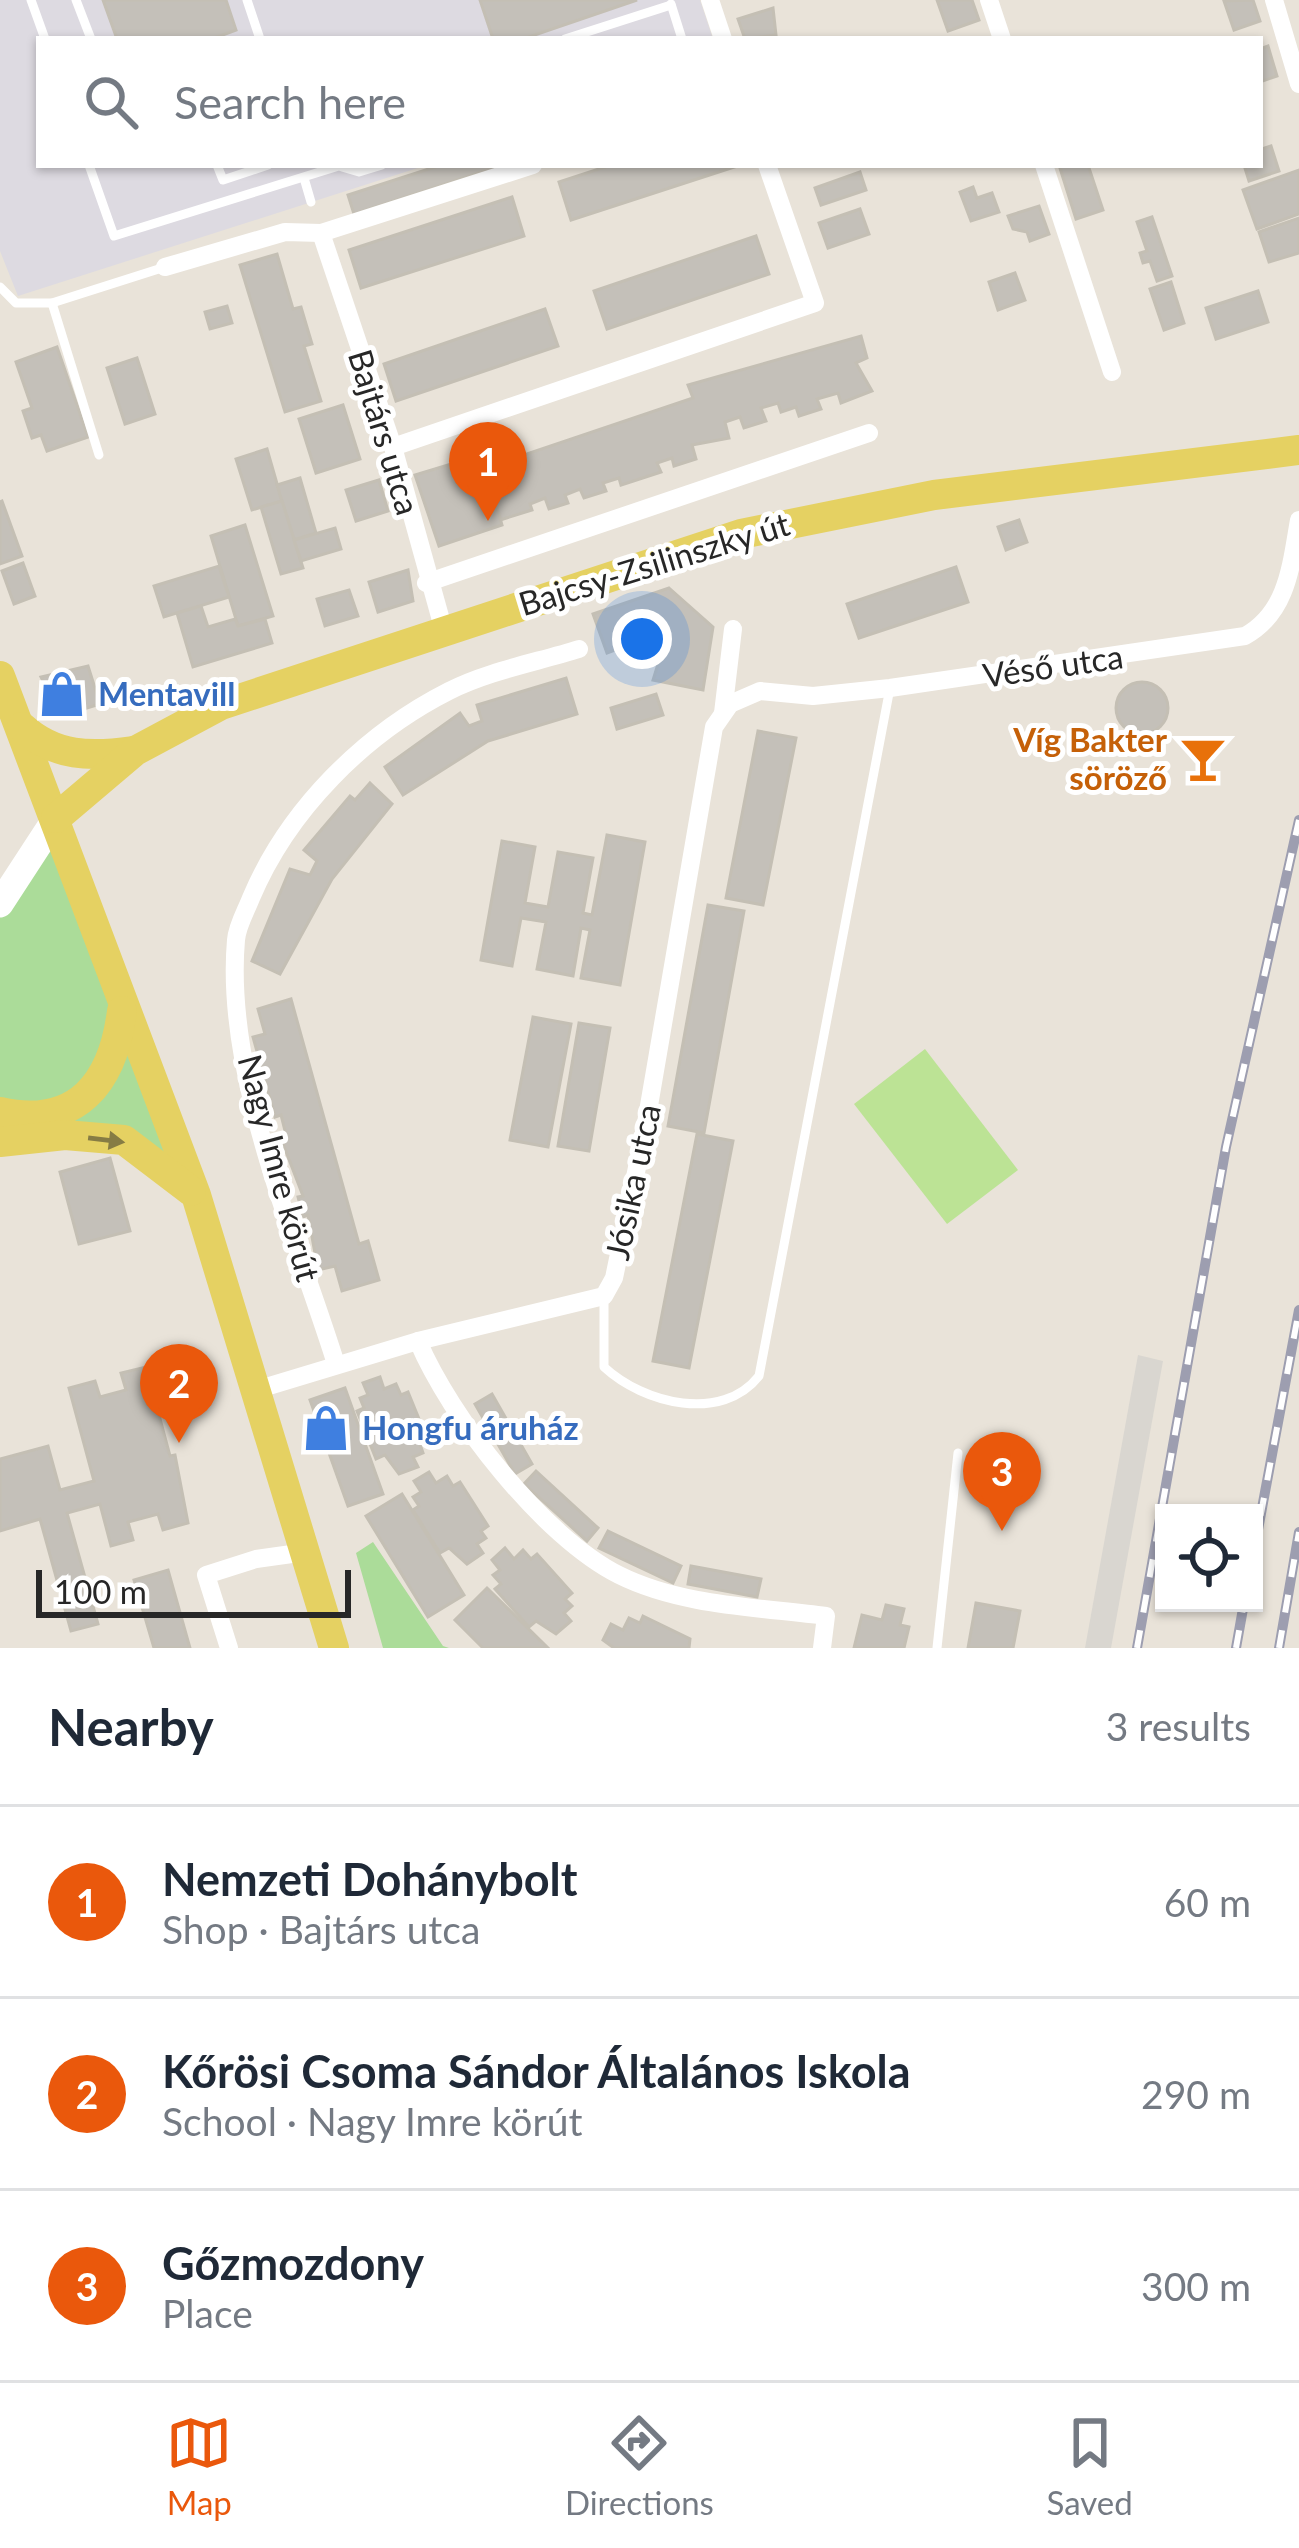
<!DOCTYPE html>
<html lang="en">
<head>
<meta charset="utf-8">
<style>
  body { margin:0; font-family:Lato,sans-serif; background:#f2f2f3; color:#1f2937 }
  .controls { position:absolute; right:36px; bottom:36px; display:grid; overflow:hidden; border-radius:0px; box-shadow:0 3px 9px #0004 }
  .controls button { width:108px; height:108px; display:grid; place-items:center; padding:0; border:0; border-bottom:3px solid #e0e1e3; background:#fff; color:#1f2937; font:60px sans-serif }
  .scale { position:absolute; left:36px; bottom:30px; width:315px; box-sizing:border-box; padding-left:12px; border:6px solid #272727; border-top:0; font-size:33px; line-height:42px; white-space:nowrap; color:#272727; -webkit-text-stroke:9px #fff; paint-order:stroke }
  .you { position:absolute; left:642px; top:639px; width:42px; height:42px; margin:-30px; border:9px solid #fff; border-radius:50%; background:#1a73e8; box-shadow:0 0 0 18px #1a73e833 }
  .badge { display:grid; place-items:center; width:78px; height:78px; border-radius:50%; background:#ea580c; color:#fff; font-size:39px; font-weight:700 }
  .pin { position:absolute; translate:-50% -99px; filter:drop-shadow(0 3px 6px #0008) }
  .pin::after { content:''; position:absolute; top:63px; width:42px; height:36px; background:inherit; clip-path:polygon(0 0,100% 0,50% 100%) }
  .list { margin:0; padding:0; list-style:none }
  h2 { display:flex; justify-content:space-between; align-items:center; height:156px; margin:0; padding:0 48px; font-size:51px }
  h2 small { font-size:39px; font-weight:400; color:#747a83 }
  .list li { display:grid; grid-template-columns:78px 1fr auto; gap:36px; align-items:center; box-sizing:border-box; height:192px; padding:0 48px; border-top:3px solid #e0e1e3 }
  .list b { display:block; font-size:45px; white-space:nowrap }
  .list p { margin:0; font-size:39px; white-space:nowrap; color:#747a83 }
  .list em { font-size:39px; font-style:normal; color:#747a83 }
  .icon { flex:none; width:66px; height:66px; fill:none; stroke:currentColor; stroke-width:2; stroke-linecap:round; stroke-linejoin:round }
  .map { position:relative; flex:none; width:1299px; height:1648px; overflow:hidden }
  .search { position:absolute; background:#fff; box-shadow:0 3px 9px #0004; left:36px; right:36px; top:36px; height:132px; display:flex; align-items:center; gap:30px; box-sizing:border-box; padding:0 42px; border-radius:0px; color:#747a83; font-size:45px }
  .sheet { height:732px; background:#fff }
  nav { display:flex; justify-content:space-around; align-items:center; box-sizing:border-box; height:168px; border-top:3px solid #e0e1e3; background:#fff; font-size:33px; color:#747a83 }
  nav a { display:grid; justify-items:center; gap:6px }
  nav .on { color:#ea580c }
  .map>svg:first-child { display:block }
  .industrial { fill:#dddae1 }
  .green { fill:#abdc99 }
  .pitch { fill:#bce395 }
  .plaza { fill:#d9d6d0 }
  .building { fill:#c4c0b9; stroke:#c4bfb4; stroke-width:3 }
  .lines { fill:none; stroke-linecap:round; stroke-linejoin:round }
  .lane { stroke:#fff; stroke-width:9 }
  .street { stroke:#fff; stroke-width:18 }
  .secondary { stroke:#fff; stroke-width:27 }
  .primary { stroke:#e5d162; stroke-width:30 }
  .rail-casing { stroke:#9d9eb0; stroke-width:10 }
  .rail { stroke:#fff; stroke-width:6; stroke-dasharray:18; stroke-linecap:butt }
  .oneway { fill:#867c44 }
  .labels { text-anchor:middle; stroke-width:10; stroke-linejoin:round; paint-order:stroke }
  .street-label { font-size:33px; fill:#272727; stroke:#fff }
  .shop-label { font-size:33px; font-weight:bold; fill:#366cbe; stroke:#fff; text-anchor:start }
  .food-label { font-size:33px; font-weight:bold; fill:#c56008; stroke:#fff; text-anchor:end }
</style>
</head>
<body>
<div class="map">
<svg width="1299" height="1648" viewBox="0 0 1299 1648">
  <rect width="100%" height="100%" fill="#e9e3d9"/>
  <polygon class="industrial" points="0,0 700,0 713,39 39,39 39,165 427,165 18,296 0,251"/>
  <g class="green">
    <polygon points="56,818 196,1195 124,1140 0,1142 0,904"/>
    <polygon points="373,1542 443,1646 449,1648 383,1648 356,1553"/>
  </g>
  <polygon class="pitch" points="925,1049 1018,1170 947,1224 854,1104"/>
  <polygon class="plaza" points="1138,1355 1163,1361 1111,1648 1085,1648"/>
  <g class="building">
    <polygon points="103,0 226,0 236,30 212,39 117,39"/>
    <polygon points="480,0 637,0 523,39 493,39"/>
    <polygon points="937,0 972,0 979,20 948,31"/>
    <polygon points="1253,0 1260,21 1234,30 1224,1"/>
    <polygon points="773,8 776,35 745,39 738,19"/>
    <polygon points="1268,46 1277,76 1260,82 1260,49"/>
    <polygon points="1260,141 1262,149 1271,146 1279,171 1249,181 1244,165 1260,165"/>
    <polygon points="441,165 503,165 354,214 348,195"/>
    <polygon points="611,165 733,165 734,167 571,220 559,182"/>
    <polygon points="1059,165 1088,165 1103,210 1076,219"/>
    <polygon points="1299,170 1299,214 1257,229 1243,190"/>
    <polygon points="860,172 866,190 821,205 815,188"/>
    <polygon points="973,187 977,198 992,193 999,212 971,221 960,192"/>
    <polygon points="512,197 524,236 361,288 349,250"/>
    <polygon points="1039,206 1049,234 1030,241 1027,232 1013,229 1008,216"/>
    <polygon points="860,209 869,234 828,248 819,223"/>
    <polygon points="1152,217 1172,276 1157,281 1150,261 1143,263 1140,253 1147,251 1137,222"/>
    <polygon points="1299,218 1299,253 1269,262 1259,232"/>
    <polygon points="756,236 769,274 607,329 594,291"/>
    <polygon points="277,254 293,309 301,307 312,344 304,346 321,401 285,412 240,265"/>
    <polygon points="1015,273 1025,300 998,310 989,282"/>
    <polygon points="1171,282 1184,323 1164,330 1150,289"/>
    <polygon points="1258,291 1268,322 1216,339 1206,308"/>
    <polygon points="227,306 232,323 210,329 205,312"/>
    <polygon points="545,309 558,346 396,401 384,364"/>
    <polygon points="861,336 867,358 856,363 872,391 841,403 838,393 817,399 821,409 799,416 796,407 781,412 778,403 761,408 766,421 744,428 740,417 725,422 729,438 692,445 696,459 674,466 672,458 657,463 661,472 621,485 619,478 603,483 606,491 584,498 580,489 565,495 568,503 549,509 545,498 530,504 532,510 500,520 492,490 479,495 470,473 693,398 688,385"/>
    <polygon points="57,347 88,437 47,451 41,435 32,438 23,411 32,408 16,362"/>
    <polygon points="137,358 155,414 125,424 107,368"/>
    <polygon points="343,405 360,459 316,473 299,419"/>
    <polygon points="267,449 282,501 252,510 236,459"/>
    <polygon points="474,457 479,470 470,473 479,495 492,490 502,525 439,546 415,475"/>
    <polygon points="300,478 316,533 294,540 277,485"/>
    <polygon points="379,480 388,511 356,521 346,490"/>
    <polygon points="2,501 22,556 0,564 0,502"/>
    <polygon points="282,501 303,568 281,574 261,507"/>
    <polygon points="1019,520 1027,542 1006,550 998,527"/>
    <polygon points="245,525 273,616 238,626 211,536"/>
    <polygon points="335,528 341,549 301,561 294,540"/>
    <polygon points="23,563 35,596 14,604 2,571"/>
    <polygon points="219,566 229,597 164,617 154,586"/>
    <polygon points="956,567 968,602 859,638 847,604"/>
    <polygon points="408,570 413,601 378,612 369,582"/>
    <polygon points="669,588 713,627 703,690 653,680 658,664 631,644 607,653 593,614"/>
    <polygon points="349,590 358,616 325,626 317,599"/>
    <polygon points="201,606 208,627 235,619 238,626 265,619 272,643 193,667 177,613"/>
    <polygon points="88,666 100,704 61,716 41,677"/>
    <polygon points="566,678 577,714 488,741 403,795 385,767 460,713 469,726 482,721 477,705"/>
    <circle cx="1142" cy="708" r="26"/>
    <polygon points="656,694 663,715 617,729 611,708"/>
    <polygon points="758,731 796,738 763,905 726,898"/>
    <polygon points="370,783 392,804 332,879 280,974 252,961 290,869 310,875 317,861 304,850 350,796 355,800"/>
    <polygon points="607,835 645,842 620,985 581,978 590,930 581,928 573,976 537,969 546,922 521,918 512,966 481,960 502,841 535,847 525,903 548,907 558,852 593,858 583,913 592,915"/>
    <polygon points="708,905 744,911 704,1133 668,1126"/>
    <polygon points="291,999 359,1244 368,1241 379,1280 342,1291 335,1266 318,1270 308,1215 303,1217 298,1197 303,1196 282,1141 287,1139 281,1115 275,1117 253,1037 265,1034 258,1009"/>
    <polygon points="533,1017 571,1024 548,1147 510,1140"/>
    <polygon points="579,1023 610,1028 589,1151 558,1146"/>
    <polygon points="697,1134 733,1141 689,1368 653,1361"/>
    <polygon points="110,1158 130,1231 79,1244 60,1172"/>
    <polygon points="146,1367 170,1456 175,1455 188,1523 163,1530 158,1514 128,1522 133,1540 111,1546 100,1504 67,1513 98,1624 71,1631 40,1519 0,1531 0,1459 48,1446 60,1490 94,1481 69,1388 95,1381 100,1397 126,1390 121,1373"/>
    <polygon points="380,1377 384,1389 396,1384 401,1395 408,1392 428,1441 420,1444 423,1453 413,1457 418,1467 399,1474 385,1455 376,1459 357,1411 364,1408 360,1398 368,1395 363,1383"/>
    <polygon points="345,1388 383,1494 348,1506 310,1400"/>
    <polygon points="492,1394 532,1464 515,1474 475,1404"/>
    <polygon points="536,1471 598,1528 587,1541 524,1484"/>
    <polygon points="429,1472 436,1483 447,1476 453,1486 460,1482 488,1526 481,1531 486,1538 477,1544 483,1553 467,1564 449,1548 440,1553 413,1510 419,1506 413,1497 421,1492 414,1481"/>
    <polygon points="402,1494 464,1595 428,1617 366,1516"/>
    <polygon points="608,1531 681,1566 673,1583 599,1548"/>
    <polygon points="505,1548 514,1559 523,1550 531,1559 537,1554 572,1593 565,1599 572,1606 564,1613 571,1621 556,1634 536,1621 529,1627 495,1589 501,1584 493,1575 500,1570 492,1560"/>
    <polygon points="691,1566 761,1579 757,1597 688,1584"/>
    <polygon points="168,1570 190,1648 154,1648 134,1580"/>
    <polygon points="487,1588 548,1648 483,1648 455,1620"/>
    <polygon points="976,1603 1020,1611 1013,1648 968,1648"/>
    <polygon points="886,1605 904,1609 900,1625 909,1627 904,1648 854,1648 862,1615 882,1620"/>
    <polygon points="643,1616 690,1639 689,1648 614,1648 603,1640 611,1624 623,1630 629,1618 640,1623"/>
  </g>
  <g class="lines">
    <g class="lane">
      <polyline points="31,0 45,39"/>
      <polyline points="76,0 91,39"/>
      <polyline points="247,0 260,39"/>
      <polyline points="671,4 682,39"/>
      <polyline points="565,39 671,5"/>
      <polyline points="89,165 114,236 342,165"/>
      <polyline points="217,165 223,180 268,165"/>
      <polyline points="342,167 359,172 382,165"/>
      <polyline points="304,178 311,202"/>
      <polyline points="0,287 16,303 52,303 165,267"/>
      <polyline points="52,303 99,455"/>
      <path d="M604 1296V1367C644 1404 722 1423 759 1376L890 688"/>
      <polyline points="937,1648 958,1453"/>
    </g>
    <g class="street">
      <polyline points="710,0 723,39"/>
      <polyline points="989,0 1002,39"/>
      <polyline points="1274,0 1299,84"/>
      <polyline points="1044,165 1112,372"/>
      <polyline points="321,233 393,447 444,631"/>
      <polyline points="165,267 285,232 321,233 533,165"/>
      <polyline points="393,447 815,303 767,165"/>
      <polyline points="426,583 869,433"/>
      <polyline points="723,713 733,629"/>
      <path d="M418 1341C450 1417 543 1537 619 1575 681 1606 758 1607 826 1616L822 1648"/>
      <path d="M336 1364C296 1236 224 1075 236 940 237 926 246 911 251 898 288 810 364 734 449 691 488 671 538 662 579 649"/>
      <path d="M256 1390 418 1341 604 1296 614 1278 645 1129 714 727 730 704 760 691 813 696 890 688 1245 636C1288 612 1291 565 1299 520"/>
      <polyline points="229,1648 206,1575 256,1559 306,1552"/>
    </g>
    <polyline class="secondary" points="0,904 56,818"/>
    <g class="primary">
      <polyline points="0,676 196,1195 334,1648"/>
      <path d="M22 727C55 757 91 757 133 751"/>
      <polyline points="56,818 135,751 221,705 741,534 934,495 1299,450"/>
      <path d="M0 1112C77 1129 113 1083 122 1011"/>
      <polyline points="0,1142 65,1135 124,1140 191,1191"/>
    </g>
    <defs>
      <g id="rail">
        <polyline points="1254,1551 1299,1310"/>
        <polyline points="1137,1648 1226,1147 1299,820"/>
        <polyline points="1236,1648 1244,1603"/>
        <polyline points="1279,1648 1299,1532"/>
      </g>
    </defs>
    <use href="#rail" class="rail-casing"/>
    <use href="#rail" class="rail"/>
  </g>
  <defs><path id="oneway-solid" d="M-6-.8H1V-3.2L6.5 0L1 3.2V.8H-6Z" transform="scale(3)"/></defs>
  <use class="oneway" href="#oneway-solid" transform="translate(106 1140) rotate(7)"/>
  <defs>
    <symbol id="shop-bare" viewBox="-9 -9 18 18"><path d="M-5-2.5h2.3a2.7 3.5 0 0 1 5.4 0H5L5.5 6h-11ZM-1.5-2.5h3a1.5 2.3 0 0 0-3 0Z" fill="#3f7fe0" stroke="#fff" stroke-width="2.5" paint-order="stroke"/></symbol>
    <symbol id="bar-bare" viewBox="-9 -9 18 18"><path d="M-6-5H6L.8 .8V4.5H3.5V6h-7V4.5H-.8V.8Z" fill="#e8710a" stroke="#fff" stroke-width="2.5" paint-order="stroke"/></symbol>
  </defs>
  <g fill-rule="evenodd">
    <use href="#shop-bare" x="29" y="661" width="66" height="66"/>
    <use href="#bar-bare" x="1170" y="726" width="66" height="66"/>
    <use href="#shop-bare" x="293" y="1395" width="66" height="66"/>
  </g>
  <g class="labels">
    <g class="street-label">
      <text transform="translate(384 432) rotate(73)" y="12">Bajtárs utca</text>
      <text transform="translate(654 564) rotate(-17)" y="12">Bajcsy-Zsilinszky út</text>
      <text transform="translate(1053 666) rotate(-8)" y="12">Véső utca</text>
      <text transform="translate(279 1168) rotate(75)" y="12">Nagy Imre körút</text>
      <text transform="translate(633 1182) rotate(-78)" y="12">Jósika utca</text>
    </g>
    <g class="shop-label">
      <text x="98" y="706">Mentavill</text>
      <text x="362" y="1440">Hongfu áruház</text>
    </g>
    <g class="food-label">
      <text x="1167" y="752">Víg Bakter<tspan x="1167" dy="38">söröző</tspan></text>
    </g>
  </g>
</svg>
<div class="controls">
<button><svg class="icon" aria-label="locate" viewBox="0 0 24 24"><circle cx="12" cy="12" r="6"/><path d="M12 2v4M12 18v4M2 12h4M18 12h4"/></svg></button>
</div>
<div class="scale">100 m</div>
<div class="you"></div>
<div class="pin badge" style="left:488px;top:521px">1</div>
<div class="pin badge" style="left:179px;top:1443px">2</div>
<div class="pin badge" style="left:1002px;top:1531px">3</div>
<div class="search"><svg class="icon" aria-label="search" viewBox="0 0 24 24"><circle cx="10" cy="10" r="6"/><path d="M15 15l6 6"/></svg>Search here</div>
</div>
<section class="sheet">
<h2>Nearby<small>3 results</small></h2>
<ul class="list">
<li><span class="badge">1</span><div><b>Nemzeti Dohánybolt</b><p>Shop · Bajtárs utca</p></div><em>60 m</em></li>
<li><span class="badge">2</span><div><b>Kőrösi Csoma Sándor Általános Iskola</b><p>School · Nagy Imre körút</p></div><em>290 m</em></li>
<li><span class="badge">3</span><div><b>Gőzmozdony</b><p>Place</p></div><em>300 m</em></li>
</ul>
</section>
<nav>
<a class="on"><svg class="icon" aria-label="map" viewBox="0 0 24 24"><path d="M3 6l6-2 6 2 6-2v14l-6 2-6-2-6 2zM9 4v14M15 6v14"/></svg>Map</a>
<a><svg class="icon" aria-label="directions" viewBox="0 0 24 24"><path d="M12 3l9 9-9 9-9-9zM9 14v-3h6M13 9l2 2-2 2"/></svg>Directions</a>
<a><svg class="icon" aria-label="saved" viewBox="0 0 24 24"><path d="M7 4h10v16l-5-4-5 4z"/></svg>Saved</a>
</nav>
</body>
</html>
